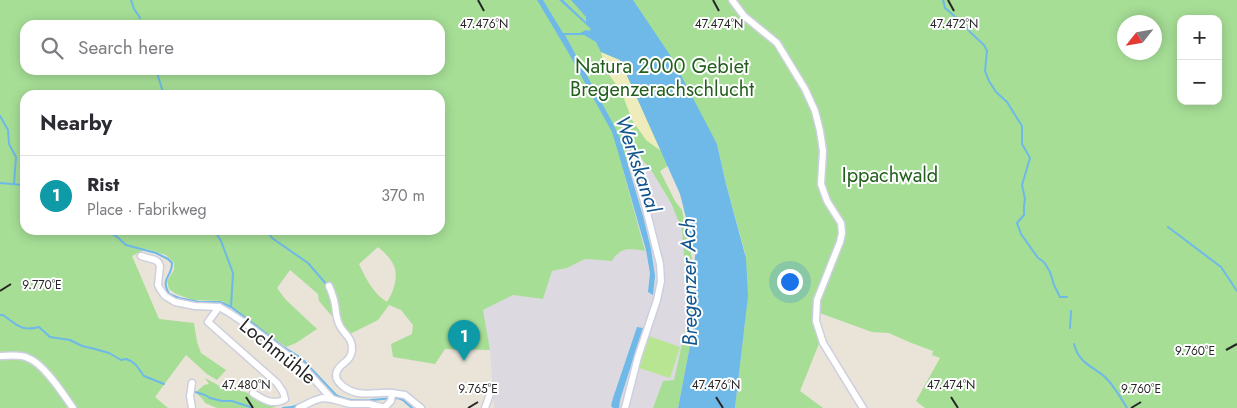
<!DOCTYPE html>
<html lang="en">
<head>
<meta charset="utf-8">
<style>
  body { margin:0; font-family:Jost,sans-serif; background:#f2f2f3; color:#2b2b33 }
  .controls { position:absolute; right:15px; top:15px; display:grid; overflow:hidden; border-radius:10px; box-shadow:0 2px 12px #0003 }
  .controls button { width:45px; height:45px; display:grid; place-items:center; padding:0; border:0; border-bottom:1px solid #e1e1e2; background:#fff; color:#2b2b33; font:25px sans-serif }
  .compass { position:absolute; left:1117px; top:15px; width:45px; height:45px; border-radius:50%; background:#fff; box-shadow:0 2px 12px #0003; rotate:239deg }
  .you { position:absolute; left:789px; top:281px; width:18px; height:18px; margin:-12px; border:4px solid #fff; border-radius:50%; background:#1a73e8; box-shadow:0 0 0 8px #1a73e833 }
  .badge { display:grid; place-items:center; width:32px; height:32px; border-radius:50%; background:#0f766e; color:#fff; font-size:16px; font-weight:700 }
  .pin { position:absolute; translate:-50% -41px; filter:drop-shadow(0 1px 2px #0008) }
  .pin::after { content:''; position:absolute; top:26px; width:18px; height:15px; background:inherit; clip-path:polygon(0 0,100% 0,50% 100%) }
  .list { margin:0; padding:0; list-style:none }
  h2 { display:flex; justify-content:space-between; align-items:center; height:65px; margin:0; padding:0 20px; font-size:21px }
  h2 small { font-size:16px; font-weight:400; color:#7c7c81 }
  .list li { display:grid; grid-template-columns:32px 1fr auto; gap:15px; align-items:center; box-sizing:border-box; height:80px; padding:0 20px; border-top:1px solid #e1e1e2 }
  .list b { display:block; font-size:19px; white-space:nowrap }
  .list p { margin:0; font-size:16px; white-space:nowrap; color:#7c7c81 }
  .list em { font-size:16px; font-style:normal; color:#7c7c81 }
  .icon { flex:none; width:28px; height:28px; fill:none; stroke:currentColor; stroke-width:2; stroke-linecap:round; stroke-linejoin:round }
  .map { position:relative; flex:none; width:1237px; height:408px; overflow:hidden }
  .search { position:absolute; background:#fff; box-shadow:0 2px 12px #0003; left:20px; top:20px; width:425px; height:55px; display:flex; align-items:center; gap:12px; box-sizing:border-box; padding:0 18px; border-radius:15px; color:#7c7c81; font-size:19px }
  .panel { position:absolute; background:#fff; box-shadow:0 2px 12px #0003; left:20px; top:90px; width:425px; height:145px; border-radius:15px }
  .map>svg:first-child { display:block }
  .industrial { fill:#dcd9e1 }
  .green { fill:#a6de96; fill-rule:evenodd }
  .sand { fill:#eeecbb }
  .pitch { fill:#b8e592 }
  .water { fill:#6eb9e8 }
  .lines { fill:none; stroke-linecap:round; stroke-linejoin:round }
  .stream { stroke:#6eb9e8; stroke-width:2 }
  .minor-casing { stroke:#cdcfdf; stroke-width:9 }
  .minor { stroke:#fff; stroke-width:6 }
  .ticks { fill:none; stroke:#262626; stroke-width:2 }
  .labels { text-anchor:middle; stroke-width:4; stroke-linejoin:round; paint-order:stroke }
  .park-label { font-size:20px; fill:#225e1c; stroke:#fff }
  .street-label { font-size:20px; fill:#262626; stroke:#fff }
  .water-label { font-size:21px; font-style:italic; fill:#12558e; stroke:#fff }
  .ticks-label { font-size:12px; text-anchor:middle; fill:#262626; stroke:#fff; stroke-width:4; stroke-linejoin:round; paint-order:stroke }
</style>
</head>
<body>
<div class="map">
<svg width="1237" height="408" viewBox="0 0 1237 408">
  <rect width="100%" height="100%" fill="#e9e3d8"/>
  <polygon class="industrial" points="633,151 641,158 653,173 671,203 682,230 687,291 687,321 674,381 663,381 653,408 494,408 490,350 483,310 513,295 543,299 552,271 567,268 585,259 612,261 616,254 626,249 644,251 623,170"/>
  <g class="green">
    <path d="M0 0H1237V408H925L916 401 940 358 932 355 933 351 909 342 889 333 872 332 814 311 813 317 820 341 800 391 823 408H735L745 320V253L726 184 717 144 713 137 660 171 675 201 682 210 694 268 695 294 692 335 678 408H653L663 381 674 380 687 321V291L682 230 671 203 653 173 641 158 633 151 623 170 645 251C630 249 621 246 612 261L585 259 567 268 552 271 543 299 513 295 483 310 490 350 445 349 435 364 393 357 391 344 412 334 413 325 401 310 389 305 378 320 350 334 343 329 319 301 318 294 290 270 277 288 286 300 317 329 296 343 286 347 222 301 193 300 176 294 169 289 167 281 174 270V263L166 255 146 249 132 256 159 319 194 323 197 342 201 353 226 370 217 380 207 374 186 355 155 397 168 408H74L44 368 32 356 23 354H5L6 358C15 357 22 357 30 360 44 367 62 395 72 408H0ZM1181 19H1218V101H1181ZM1124 22H1154V52H1124ZM25 25H440V70H25ZM25 95H440V230H25ZM378 247C383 251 389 257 392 262 400 274 394 291 387 302 373 293 366 279 359 264Z"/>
    <path d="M205 378 225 389 238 390 251 394 270 404H281L272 408H217L205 403C203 398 199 397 196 392L204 385 209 384Z"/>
  </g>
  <polygon class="sand" points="601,52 620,60 661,151 646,140 632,120 622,93 605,69"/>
  <polygon class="pitch" points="649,336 680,347 670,378 639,368"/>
  <g class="water">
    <polygon points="537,0 543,0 563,33 580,33 586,30 589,31 591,29 559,0 563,0 586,22 586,17 571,0 633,0 672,58 717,144 726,184 746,258 748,296 735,408 678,408 692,335 695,254 680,194 620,60 601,52 596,42 584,35 565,35 610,118 620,138 643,216 651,249 655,276 653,295 648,292 650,273 646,250 618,152 612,132 568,52"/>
    <polygon points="637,327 643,328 620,400 619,408 613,408 611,406 613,398"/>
  </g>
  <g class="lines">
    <g class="stream">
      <polyline points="131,0 134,9 139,16 140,18"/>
      <polyline points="943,0 945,8 965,25 970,32 984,45 987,51 985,71 989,81 996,92 1007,102 1022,126 1022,144 1030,158 1022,185 1025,199 1024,206 1024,215 1017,223 1021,234 1038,258 1044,262 1050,272 1054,285 1060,297 1067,297"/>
      <polyline points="156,70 164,95"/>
      <polyline points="0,116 8,130 9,144 16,157 14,184"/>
      <polyline points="0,183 23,185 25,186"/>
      <polyline points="1168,227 1221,267 1237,291"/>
      <path d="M104 230 116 236 126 245 156 253 168 259 172 263C172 278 160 277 169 294L179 298 199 302H220L231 307 242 315 282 346 301 358 336 395C354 405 378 398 398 398L403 400 412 408"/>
      <polyline points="214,230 221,241 233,273 231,307"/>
      <polyline points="266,230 272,238 308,263 327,285"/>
      <path d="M0 315H3C16 324 21 332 39 327L50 337 70 340 82 346 95 349 109 353 121 360 126 359 131 361 136 365 144 376 164 384"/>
      <polyline points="1070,328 1071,311"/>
      <path d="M1074 344C1079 364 1093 366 1106 378 1114 386 1121 398 1127 408"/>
      <polyline points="192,391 205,395 210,398 222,401 232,401 253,408"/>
      <path d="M283 408C287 407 291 408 295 406 304 403 310 398 319 396"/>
    </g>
    <defs>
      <g id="minor">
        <polyline points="732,0 744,16 777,43 805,89 815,111 820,131 823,151 821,184 827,201 841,223 842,233 840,242 817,300 816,321 823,343 863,408"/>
        <polyline points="141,256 155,260 158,262 160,266 158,285 160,289 165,296 175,302 195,306 219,307 228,312 246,324 303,367 332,399"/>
        <path d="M329 286C332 293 334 298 335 305 336 311 336 318 339 324 343 334 353 337 352 350 351 362 341 362 337 371 332 382 348 391 358 393 369 395 381 392 392 393"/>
        <path d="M219 307 208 322 277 383 283 392 285 399C274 406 263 400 253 393"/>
        <path d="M0 356C9 356 20 354 28 358 44 364 63 394 73 408"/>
        <polyline points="484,388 491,391 485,408"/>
        <polyline points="192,408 190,396 192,383"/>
        <polyline points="299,408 313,401 322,398 332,399 350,404 369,404 385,408"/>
        <polyline points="384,408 391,401 392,393 405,395 421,408"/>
        <polyline points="625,408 638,357 657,300 661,281 660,264 645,205 630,154"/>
      </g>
    </defs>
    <use href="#minor" class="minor-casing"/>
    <use href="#minor" class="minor"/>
  </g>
  <path class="ticks" d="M478 0 484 11M713 0 719 11M948 0 954 11M0 291 11 284M1226 350 1237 344M246 397 253 408M716 397 723 408M951 397 958 408M468 408 478 402M1131 408 1141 402"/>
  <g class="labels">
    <g class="park-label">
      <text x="662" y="73">Natura 2000 Gebiet<tspan x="662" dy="23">Bregenzerachschlucht</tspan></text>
      <text x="890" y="182">Ippachwald</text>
    </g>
    <g class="street-label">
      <text transform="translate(278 351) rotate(39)" y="7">Lochmühle</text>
    </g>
    <g class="water-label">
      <text transform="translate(638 164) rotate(71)" y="7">Werkskanal</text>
      <text transform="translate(689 282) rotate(-91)" y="7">Bregenzer Ach</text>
    </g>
  </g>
  <g class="ticks-label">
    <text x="484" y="28">47.476°N</text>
    <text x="719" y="28">47.474°N</text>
    <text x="954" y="28">47.472°N</text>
    <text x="42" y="289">9.770°E</text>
    <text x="1195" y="355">9.760°E</text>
    <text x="246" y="389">47.480°N</text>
    <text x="716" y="389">47.476°N</text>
    <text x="951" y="389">47.474°N</text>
    <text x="478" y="393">9.765°E</text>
    <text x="1141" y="393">9.760°E</text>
  </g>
</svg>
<div class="controls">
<button>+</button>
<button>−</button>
</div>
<svg class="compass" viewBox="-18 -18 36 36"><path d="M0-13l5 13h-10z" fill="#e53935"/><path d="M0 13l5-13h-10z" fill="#7c7c81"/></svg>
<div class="you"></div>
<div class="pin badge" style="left:464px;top:361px;background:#0f9aa8">1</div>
<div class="search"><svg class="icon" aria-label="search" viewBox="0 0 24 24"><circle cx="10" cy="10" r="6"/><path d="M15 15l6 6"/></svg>Search here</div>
<section class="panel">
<h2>Nearby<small></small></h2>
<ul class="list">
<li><span class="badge" style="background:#0f9aa8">1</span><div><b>Rist</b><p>Place · Fabrikweg</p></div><em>370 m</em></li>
</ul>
</section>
</div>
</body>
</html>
